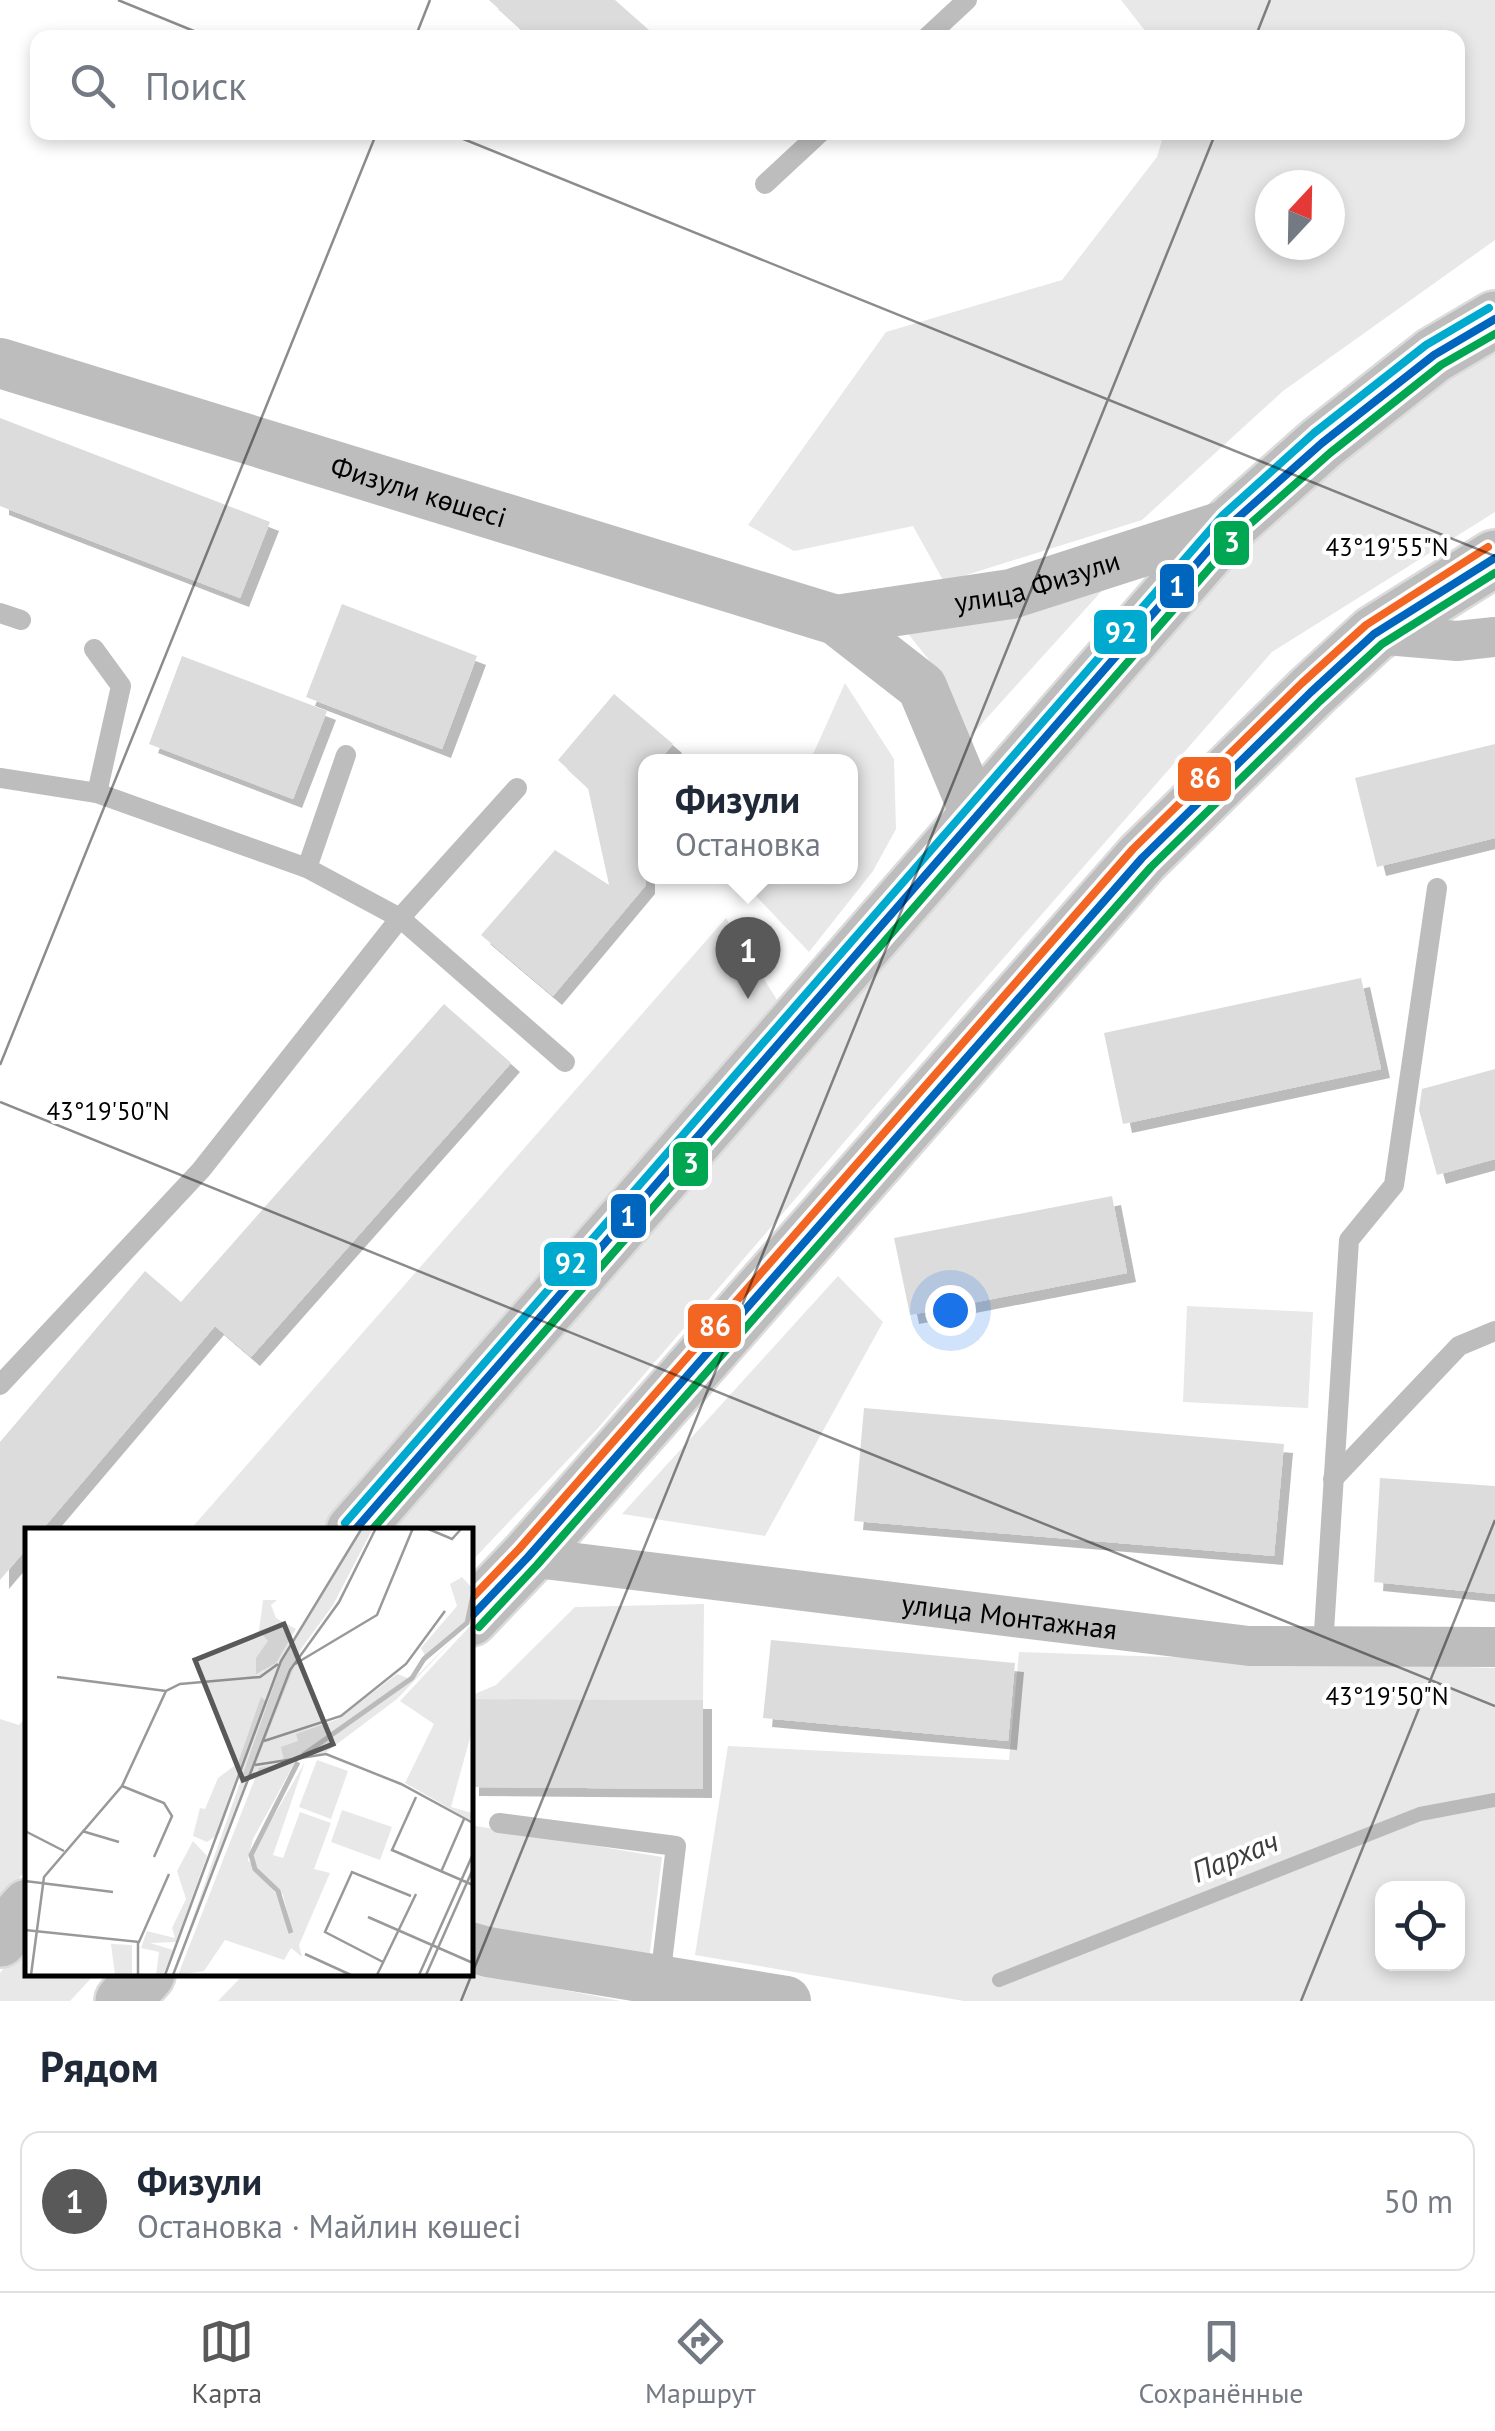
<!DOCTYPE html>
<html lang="ru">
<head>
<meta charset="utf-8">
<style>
  body { margin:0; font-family:"PT Sans",sans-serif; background:#f6f6f7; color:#1f2937 }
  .controls { position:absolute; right:30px; bottom:30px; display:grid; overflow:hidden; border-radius:20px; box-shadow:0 5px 15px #0003 }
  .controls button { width:90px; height:90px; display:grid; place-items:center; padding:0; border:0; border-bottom:2px solid #e0e1e3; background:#fff; color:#1f2937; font:50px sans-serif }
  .compass { position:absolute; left:1255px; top:170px; width:90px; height:90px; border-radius:50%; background:#fff; box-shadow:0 5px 15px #0003; rotate:22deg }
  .you { position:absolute; left:950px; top:1310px; width:35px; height:35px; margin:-25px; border:8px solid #fff; border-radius:50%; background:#1a73e8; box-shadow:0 0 0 15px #1a73e833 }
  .badge { display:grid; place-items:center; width:65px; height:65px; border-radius:50%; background:#595959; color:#fff; font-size:32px; font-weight:700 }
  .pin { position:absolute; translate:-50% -82px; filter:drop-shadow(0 2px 5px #0008) }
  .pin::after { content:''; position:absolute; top:52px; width:35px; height:30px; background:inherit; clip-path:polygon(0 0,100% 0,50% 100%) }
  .popup { position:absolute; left:638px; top:754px; width:220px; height:130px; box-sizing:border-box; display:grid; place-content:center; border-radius:20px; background:#fff; filter:drop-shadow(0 2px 8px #0005); font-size:32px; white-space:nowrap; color:#747a83 }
  .popup b { font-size:38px; color:#1f2937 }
  .popup::after { content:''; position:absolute; left:50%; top:100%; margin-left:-20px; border:20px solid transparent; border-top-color:#fff }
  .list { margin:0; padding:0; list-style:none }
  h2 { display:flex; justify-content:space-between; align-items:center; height:130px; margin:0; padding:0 40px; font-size:42px }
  h2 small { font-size:32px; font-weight:400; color:#747a83 }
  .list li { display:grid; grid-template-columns:65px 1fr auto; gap:30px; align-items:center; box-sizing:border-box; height:140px; margin:0 20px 20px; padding:0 20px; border:2px solid #e0e1e3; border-radius:20px }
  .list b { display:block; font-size:38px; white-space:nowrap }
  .list p { margin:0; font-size:32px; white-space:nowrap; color:#747a83 }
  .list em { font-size:32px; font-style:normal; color:#747a83 }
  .icon { flex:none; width:55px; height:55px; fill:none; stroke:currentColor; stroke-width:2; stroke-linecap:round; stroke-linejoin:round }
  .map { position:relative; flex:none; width:1495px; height:2001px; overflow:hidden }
  .search { position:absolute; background:#fff; box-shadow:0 5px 15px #0003; left:30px; right:30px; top:30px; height:110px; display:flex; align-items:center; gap:25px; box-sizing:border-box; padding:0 35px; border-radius:20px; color:#747a83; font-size:38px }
  .sheet { height:290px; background:#fff }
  nav { display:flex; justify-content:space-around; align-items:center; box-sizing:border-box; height:140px; border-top:2px solid #e0e1e3; background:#fff; font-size:28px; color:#747a83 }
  nav a { display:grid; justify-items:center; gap:5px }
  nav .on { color:#595959 }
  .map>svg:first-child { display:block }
  .green { fill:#e8e8e8; fill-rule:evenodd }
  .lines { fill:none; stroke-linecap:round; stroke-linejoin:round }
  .stream { stroke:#bababa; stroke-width:14 }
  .building { fill:#dcdcdc; filter:url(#shadow) }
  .primary-casing { stroke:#dbdbdb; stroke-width:60 }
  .service { stroke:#bdbdbd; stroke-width:20 }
  .minor { stroke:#bdbdbd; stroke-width:40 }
  .tertiary { stroke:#bdbdbd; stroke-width:50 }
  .primary { stroke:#bdbdbd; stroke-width:55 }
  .bus-1-casing { stroke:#fff; stroke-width:15 }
  .bus-2-casing { stroke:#fff; stroke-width:15 }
  .bus-3-casing { stroke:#fff; stroke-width:15 }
  .bus-4-casing { stroke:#fff; stroke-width:15 }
  .bus-1 { stroke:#0065bd; stroke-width:8 }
  .bus-2 { stroke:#00a651; stroke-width:8 }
  .bus-3 { stroke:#00a9ce; stroke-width:8 }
  .bus-4 { stroke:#f26522; stroke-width:8 }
  .ticks { fill:none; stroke:#000; stroke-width:2.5; stroke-opacity:0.45 }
  .labels { text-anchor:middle; stroke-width:8; stroke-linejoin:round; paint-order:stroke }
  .street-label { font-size:28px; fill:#000; stroke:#fff }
  .water-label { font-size:30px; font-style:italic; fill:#3e3e3e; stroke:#fff }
  .inset-river { fill:none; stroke:#bababa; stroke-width:5 }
  .inset-road { fill:none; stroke:#999; stroke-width:2.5 }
  .view { fill:#595959; fill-opacity:0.15; stroke:#595959; stroke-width:5 }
  .inset-edge { fill:none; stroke:#000; stroke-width:5 }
  .ticks-label { font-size:25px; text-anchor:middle; fill:#000; stroke:#fff; stroke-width:8; stroke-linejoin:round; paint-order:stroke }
  .line-badge { stroke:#fff; stroke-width:4 }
  .badge-label { font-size:28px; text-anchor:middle; font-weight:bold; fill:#fff }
</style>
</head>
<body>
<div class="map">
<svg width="1495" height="2001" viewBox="0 0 1495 2001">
  <defs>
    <filter id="shadow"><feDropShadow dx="9" dy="9" stdDeviation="0" flood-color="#0004"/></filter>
  </defs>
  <rect width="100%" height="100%" fill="#fff"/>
  <g class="green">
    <path d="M1121 0H1495V240L1283 391 1142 520 944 582 913 526 794 551 748 525 886 332 1062 280 1157 157 1164 133 1458 132V38L1150 37ZM1270 185H1330V245H1270Z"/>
    <polygon points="1495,342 1495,512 1272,652 964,1003 598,1428 470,1563 470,1531 380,1531 1243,537"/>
    <polygon points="1109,583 967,740 944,679 902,626"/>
    <polygon points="845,683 894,759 896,829 873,871 809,952 738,877 850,876 850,762 810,761"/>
    <polygon points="726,918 777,1000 321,1531 189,1531"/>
    <polygon points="838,1276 883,1322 765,1536 622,1514"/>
    <polygon points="1187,1306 1313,1312 1308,1408 1183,1402"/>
    <polygon points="704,1604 703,1700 470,1699 470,1696 496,1685 575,1607"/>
    <path d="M1019 1652 1495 1668V2001H964L695 1955 728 1746 1009 1760ZM1382 1888H1458V1964H1382Z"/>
    <polygon points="27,1716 27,1869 0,1899 0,1719 19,1725"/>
    <polygon points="470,1825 662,1857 648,1967 470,1931"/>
    <polygon points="27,1941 28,1974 95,1974 70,2001 0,2001 0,1973"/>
    <polygon points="470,1972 621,2001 218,2001 244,1974 470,1974"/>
  </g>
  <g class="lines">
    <polyline class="stream" points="999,1980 1420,1814 1495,1800"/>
  </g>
  <g class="building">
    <polygon points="489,0 615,0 658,38 531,38"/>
    <polygon points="0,418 270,522 240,598 0,506"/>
    <polygon points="342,604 477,656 442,749 306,697"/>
    <polygon points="182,656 327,711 293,799 149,744"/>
    <polygon points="614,694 673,744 658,762 646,762 646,885 553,996 481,935 555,850 609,885 588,788 558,760"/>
    <polygon points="1495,744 1495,838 1377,867 1355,778"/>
    <polygon points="1361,978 1381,1069 1123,1124 1104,1033"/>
    <polygon points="444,1004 511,1063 251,1357 215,1326 41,1531 28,1531 28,1547 0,1580 0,1442 145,1271 181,1302"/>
    <polygon points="1495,1069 1495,1159 1437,1175 1419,1110 1422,1089"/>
    <polygon points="1112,1196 1127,1273 910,1315 894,1238"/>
    <polygon points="864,1408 1284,1444 1274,1556 854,1521"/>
    <polygon points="1380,1478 1495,1486 1495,1594 1374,1582"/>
    <polygon points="771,1640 1015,1663 1008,1741 763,1718"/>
    <polygon points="470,1699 703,1700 703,1789 470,1787"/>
  </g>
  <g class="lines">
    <defs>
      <g id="primary">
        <polyline points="354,1531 1232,523 1322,443 1434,355 1495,319"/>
        <polyline points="470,1618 528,1557 1142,858 1311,692 1374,634 1495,558"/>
        <polyline points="0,1939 28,1907"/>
        <polyline points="123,2001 147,1974"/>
      </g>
    </defs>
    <use href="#primary" class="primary-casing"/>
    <g class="service">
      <polyline points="926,38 967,0"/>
      <polyline points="765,184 821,132"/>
      <polyline points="0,613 21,620"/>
      <polyline points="94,649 121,686 97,793 307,868 400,918 565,1062"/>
      <polyline points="0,778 97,793"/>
      <polyline points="307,868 346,755"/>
      <polyline points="0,1385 201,1170 400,918 517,788"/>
      <polyline points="1333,1479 1459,1346 1495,1331"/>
      <polyline points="1323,1647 1349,1240 1394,1185 1437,888"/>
      <polyline points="499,1823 676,1846 660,1979"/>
    </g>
    <g class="minor">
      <polyline points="1374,634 1457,641 1495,637"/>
      <path id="s1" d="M528 1557 1249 1646 1495 1647"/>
    </g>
    <g class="tertiary">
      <path id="s2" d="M0 363 836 620 922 687 976 816"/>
      <path id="s3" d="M836 620 1011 594 1232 523"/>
      <polyline points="470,1947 488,1952 786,2001"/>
    </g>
    <use href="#primary" class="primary"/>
    <defs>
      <g id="bus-1">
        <polyline points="354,1531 1232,523 1322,443 1434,355 1495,319"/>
        <polyline points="470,1618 528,1557 1142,858 1311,692 1374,634 1495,558"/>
      </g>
      <g id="bus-2">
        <polyline points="371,1531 1241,532 1330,453 1441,365 1495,334"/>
        <polyline points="479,1627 537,1565 1151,867 1320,701 1382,644 1495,573"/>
      </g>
      <polyline id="bus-3" points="345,1523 1223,515 1314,433 1426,345 1489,308"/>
      <polyline id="bus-4" points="470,1600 519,1549 1133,849 1302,683 1366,625 1488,547"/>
    </defs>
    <use href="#bus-1" class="bus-1-casing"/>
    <use href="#bus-2" class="bus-2-casing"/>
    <use href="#bus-3" class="bus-3-casing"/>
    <use href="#bus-4" class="bus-4-casing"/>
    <use href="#bus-1" class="bus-1"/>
    <use href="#bus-2" class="bus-2"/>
    <use href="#bus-3" class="bus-3"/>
    <use href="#bus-4" class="bus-4"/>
  </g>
  <path class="ticks" d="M118 0 211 38M415 38 430 0M1255 38 1270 0M446 132 1495 556M0 1065 377 132M0 1102 1495 1706M461 2001 1216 132M1301 2001 1495 1520"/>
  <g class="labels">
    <g class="street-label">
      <text dy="10" stroke="none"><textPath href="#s2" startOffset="438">Физули көшесі</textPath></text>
      <text dy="10" stroke="none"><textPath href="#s3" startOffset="205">улица Физули</textPath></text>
      <text dy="10" stroke="none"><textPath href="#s1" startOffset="485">улица Монтажная</textPath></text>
    </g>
    <g class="water-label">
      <text transform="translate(1235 1857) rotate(-22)" y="10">Пархач</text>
    </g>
  </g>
  <g transform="translate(25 1528)">
    <rect width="448" height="448" fill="#fff"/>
    <path d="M338 0H348L308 77 276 121 157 421 257 134ZM437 49 447 60 440 94 400 128 396 120 432 78 425 56ZM238 72H252L246 77 251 90 271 101 251 135 231 146V130L243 113 234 103ZM447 96V203L426 279 447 285V293L380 255 409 196 375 173ZM440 99 372 171 300 225 259 232 256 219 273 213 271 206 313 191 372 146 388 152ZM236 169 241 173 194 306 182 314 168 308 175 280 180 281 193 250 213 235ZM292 232 323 243 306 291 274 279ZM270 234 228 311 223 332 254 369 268 406 258 367 230 337 228 324 280 234 248 327 258 330 275 284 306 295 289 341 305 345 274 417 277 429 266 420 259 432 200 412 179 443 153 447 234 240ZM317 282 367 299 355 332 306 314ZM168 313 182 328 151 414 125 415 148 422 138 447H131L134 424 116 420 122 403 150 410 147 400 161 371 152 343ZM86 416 107 417V447H90Z" fill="#e8e8e8"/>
    <path class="inset-river" d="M278 227 387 150 399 131 442 95 448 67M266 405 253 363 230 341 226 327 273 234"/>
    <path class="inset-road" d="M401 0 427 11 437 0M270 136 352 87 388 0M32 149 141 163M239 213 316 188 381 136 420 83M230 237 301 226 376 256 448 295M97 258 139 275 147 288 129 329M391 269 367 322 448 357M0 303 39 323M57 303 94 314M416 344 439 291M0 353 88 364M343 389 448 435M0 402 114 414 144 346M113 413V447M280 426 326 447M358 434 300 404 327 344 386 368M6 447 19 349 97 258 141 163 155 156 235 149 253 136M140 447 256 133 337 0M148 447 265 142 314 74 351 0M352 447 391 366M394 447 448 326M401 447 448 341"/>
    <path class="view" d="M259 96 308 216 218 252 170 132Z"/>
    <rect width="448" height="448" class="inset-edge"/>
  </g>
  <g class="ticks-label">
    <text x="1387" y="556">43°19'55"N</text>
    <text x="108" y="1120">43°19'50"N</text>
    <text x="1387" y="1705">43°19'50"N</text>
  </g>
  <g class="line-badge">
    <rect x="1212" y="519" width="39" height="48" rx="10" fill="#00a651"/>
    <rect x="1158" y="562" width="38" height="48" rx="10" fill="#0065bd"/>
    <rect x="1092" y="608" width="57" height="48" rx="10" fill="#00a9ce"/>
    <rect x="1176" y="755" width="57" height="48" rx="10" fill="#f26522"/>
    <rect x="671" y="1140" width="39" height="48" rx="10" fill="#00a651"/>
    <rect x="609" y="1192" width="39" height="48" rx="10" fill="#0065bd"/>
    <rect x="542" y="1240" width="57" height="48" rx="10" fill="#00a9ce"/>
    <rect x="686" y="1302" width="57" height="48" rx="10" fill="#f26522"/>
  </g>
  <g class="badge-label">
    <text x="1232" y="552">3</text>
    <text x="1177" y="596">1</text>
    <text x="1121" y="642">92</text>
    <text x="1205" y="788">86</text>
    <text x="691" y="1173">3</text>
    <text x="628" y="1226">1</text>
    <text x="571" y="1273">92</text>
    <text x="715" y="1336">86</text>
  </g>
</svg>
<div class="controls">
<button><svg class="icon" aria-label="locate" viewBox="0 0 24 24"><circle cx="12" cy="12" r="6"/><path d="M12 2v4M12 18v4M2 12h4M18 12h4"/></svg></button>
</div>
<svg class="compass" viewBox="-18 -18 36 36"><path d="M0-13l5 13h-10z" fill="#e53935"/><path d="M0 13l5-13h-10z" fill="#747a83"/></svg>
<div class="you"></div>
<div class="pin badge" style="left:748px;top:999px">1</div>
<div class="popup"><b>Физули</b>Остановка</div>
<div class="search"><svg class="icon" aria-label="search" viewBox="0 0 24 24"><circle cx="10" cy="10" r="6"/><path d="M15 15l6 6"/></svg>Поиск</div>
</div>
<section class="sheet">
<h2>Рядом<small></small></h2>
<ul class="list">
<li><span class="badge">1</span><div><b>Физули</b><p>Остановка · Майлин көшесі</p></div><em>50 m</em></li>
</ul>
</section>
<nav>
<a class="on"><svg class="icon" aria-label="map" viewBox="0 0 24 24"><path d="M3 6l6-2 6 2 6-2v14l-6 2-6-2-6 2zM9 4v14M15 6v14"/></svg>Карта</a>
<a><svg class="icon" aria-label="directions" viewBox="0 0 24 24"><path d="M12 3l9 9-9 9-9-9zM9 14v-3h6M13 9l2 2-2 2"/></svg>Маршрут</a>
<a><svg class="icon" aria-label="saved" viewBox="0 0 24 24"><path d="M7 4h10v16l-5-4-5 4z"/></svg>Сохранённые</a>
</nav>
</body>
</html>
